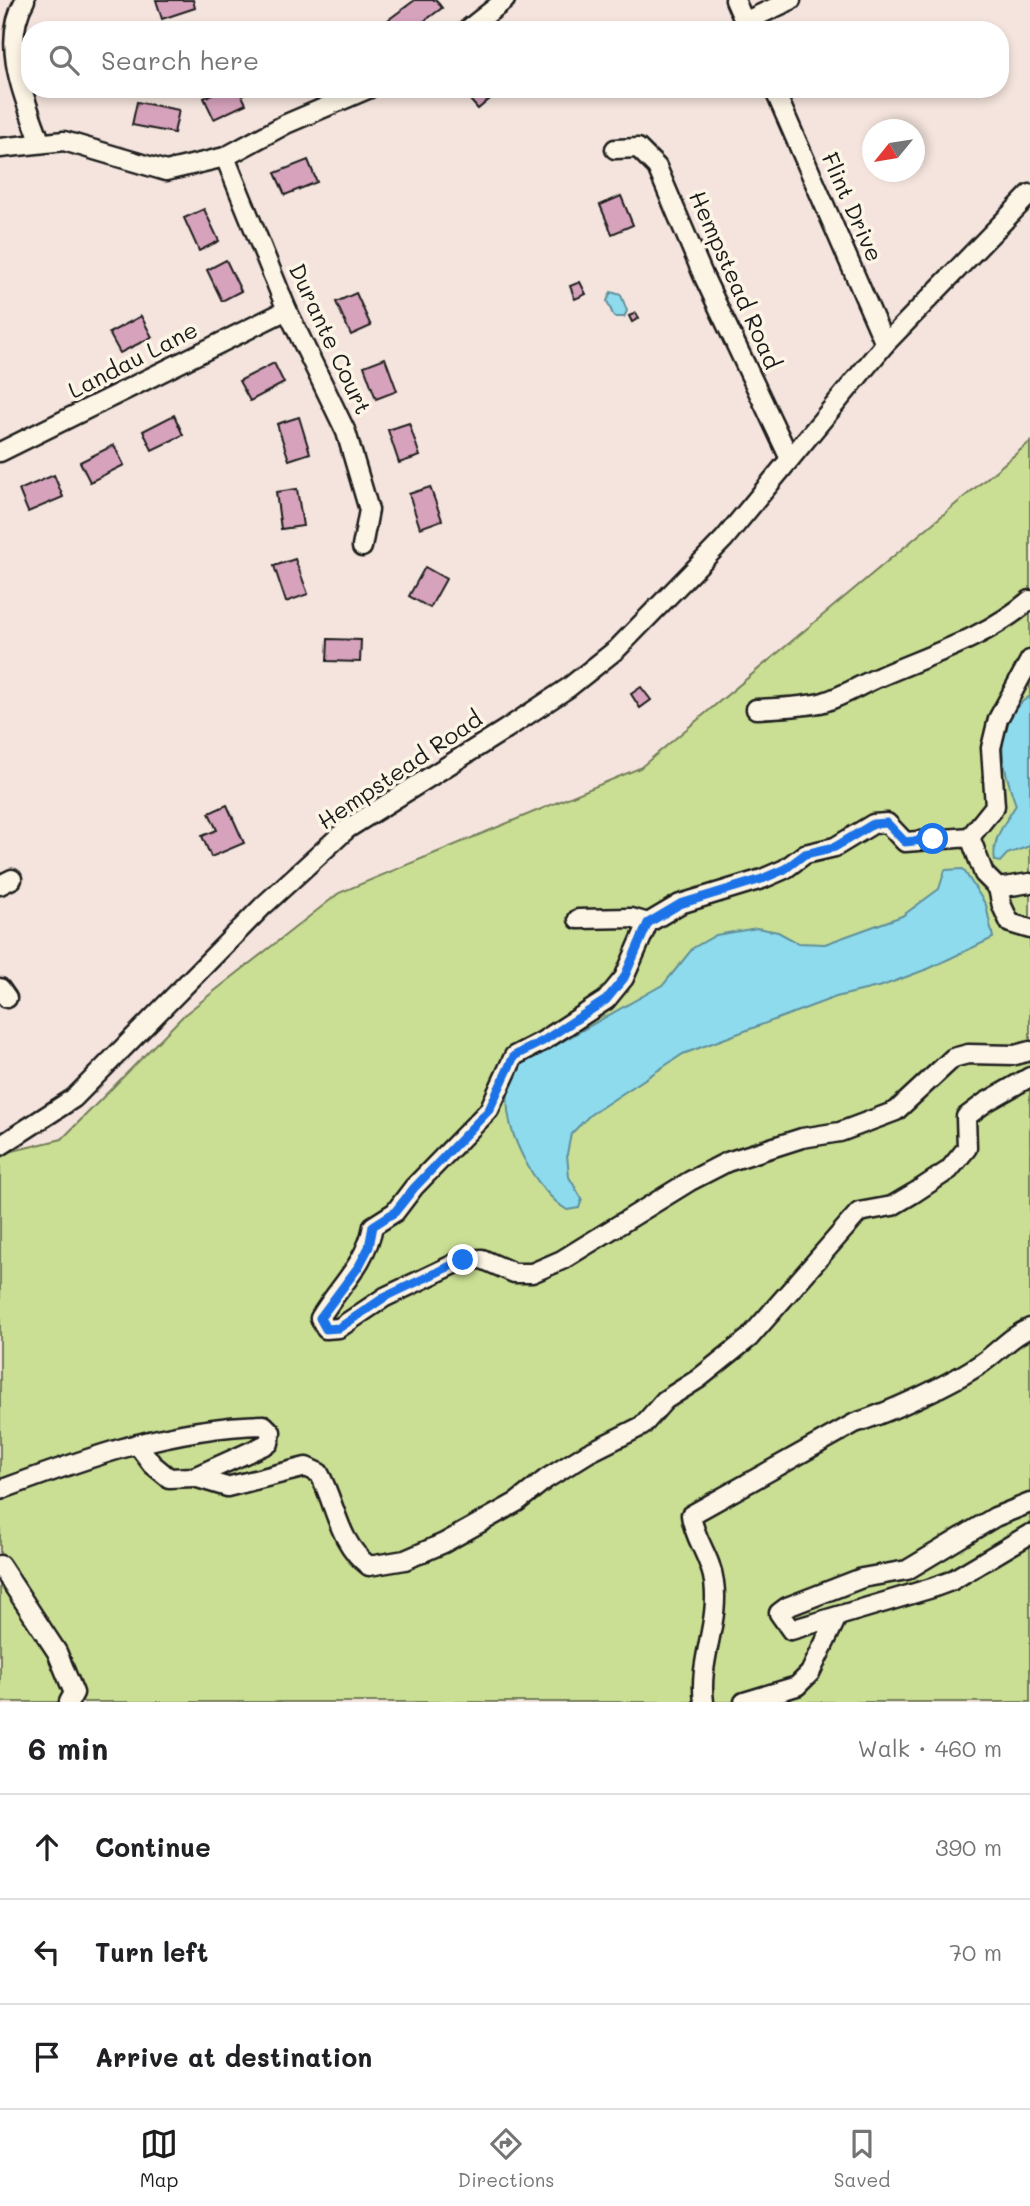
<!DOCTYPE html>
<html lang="en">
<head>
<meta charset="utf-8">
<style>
  body { margin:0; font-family:Mali,sans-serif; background:#f2f2f2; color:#202124 }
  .compass { position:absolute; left:862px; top:119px; width:63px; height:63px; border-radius:50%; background:#fff; box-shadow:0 4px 10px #0003; rotate:240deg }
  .stop { position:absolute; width:21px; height:21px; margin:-16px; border:5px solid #1a73e8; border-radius:50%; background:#fff }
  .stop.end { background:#1a73e8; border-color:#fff; box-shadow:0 2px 7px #0008 }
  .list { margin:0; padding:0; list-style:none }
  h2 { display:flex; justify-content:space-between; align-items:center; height:91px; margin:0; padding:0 28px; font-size:30px }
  h2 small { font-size:23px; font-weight:400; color:#757577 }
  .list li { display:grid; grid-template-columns:46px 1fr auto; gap:21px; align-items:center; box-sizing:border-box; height:105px; padding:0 28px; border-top:2px solid #e0e0e0 }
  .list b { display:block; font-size:26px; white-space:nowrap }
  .list em { font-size:23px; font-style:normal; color:#757577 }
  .icon { flex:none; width:38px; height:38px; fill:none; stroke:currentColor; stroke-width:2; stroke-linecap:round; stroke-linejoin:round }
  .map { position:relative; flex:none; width:1030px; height:1702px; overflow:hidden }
  .search { position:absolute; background:#fff; box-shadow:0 4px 10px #0003; left:21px; right:21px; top:21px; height:77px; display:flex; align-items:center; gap:18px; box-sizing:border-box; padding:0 24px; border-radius:28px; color:#757577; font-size:26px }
  .sheet { height:406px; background:#fff }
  nav { display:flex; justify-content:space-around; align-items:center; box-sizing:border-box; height:98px; border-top:2px solid #e0e0e0; background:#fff; font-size:19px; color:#757577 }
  nav a { display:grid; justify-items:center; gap:4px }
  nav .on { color:#1c1c1c }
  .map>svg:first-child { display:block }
  .green { fill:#cadf94; stroke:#737e58; stroke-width:2 }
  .water { fill:#8ddbed; stroke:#608f99; stroke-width:2 }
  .building { fill:#d6a2bc; stroke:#1c1c1c; stroke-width:2 }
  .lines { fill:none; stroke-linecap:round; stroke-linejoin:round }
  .minor-casing { stroke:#1c1c1c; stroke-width:23 }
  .minor { stroke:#fcf5e5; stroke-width:18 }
  .route { stroke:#1a73e8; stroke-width:9 }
  .labels { text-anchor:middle; stroke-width:7; stroke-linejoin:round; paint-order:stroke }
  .street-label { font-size:23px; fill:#1c1c1c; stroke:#fcf5e5 }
</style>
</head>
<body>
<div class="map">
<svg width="1030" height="1702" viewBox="0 0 1030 1702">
  <rect width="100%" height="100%" fill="#f4e4dd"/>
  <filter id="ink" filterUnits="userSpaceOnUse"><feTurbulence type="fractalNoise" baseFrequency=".0143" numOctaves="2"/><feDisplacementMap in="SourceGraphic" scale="14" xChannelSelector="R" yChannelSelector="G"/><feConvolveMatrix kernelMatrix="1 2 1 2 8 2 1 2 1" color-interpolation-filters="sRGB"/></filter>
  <g filter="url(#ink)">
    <polygon class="green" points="1030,442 1030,1702 0,1702 0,1154 62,1139 184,1015 339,893 640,768"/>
    <g class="water">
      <polygon points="611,292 621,295 627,311 624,317 614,317 607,301"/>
      <path d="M1030 696V846L1007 854 1000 862 995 861C991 839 1005 823 1016 805 1002 766 989 722 1030 696Z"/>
      <path d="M963 869 986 905 993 938 930 968 882 986 836 997 683 1054 590 1115 571 1134 567 1154 569 1177 582 1199 579 1208 567 1210C535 1190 503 1131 508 1092 509 1084 514 1075 517 1067L664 984 693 948 716 935 757 928 778 932 798 943 825 944 902 916 939 889 945 870Z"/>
    </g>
    <g class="building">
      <polygon points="156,0 193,0 195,8 162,19"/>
      <polygon points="415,0 436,0 442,8 412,30 395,30 388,20"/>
      <polygon points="222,89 239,89 246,104 214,119 204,98"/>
      <polygon points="466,89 494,89 497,93 478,109 463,92"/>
      <polygon points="137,102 179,110 174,133 132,125"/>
      <polygon points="308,160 317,182 285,195 275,173"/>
      <polygon points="621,196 633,225 612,234 600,205"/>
      <polygon points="204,209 219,241 199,251 184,218"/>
      <polygon points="226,260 241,291 222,301 207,270"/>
      <polygon points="580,282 586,294 575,299 570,286"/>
      <polygon points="356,293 371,326 351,335 336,302"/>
      <polygon points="636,313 639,318 632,322 629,316"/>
      <polygon points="141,316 152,337 120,353 109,333"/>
      <polygon points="385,358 397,391 376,399 364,366"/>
      <polygon points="274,363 284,383 250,401 239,381"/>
      <polygon points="174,415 183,435 152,450 143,431"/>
      <polygon points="299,417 310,453 289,460 277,424"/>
      <polygon points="409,423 420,456 399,463 388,430"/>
      <polygon points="114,445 124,465 90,482 80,462"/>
      <polygon points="54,475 63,497 28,512 19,490"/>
      <polygon points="430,487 442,520 420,528 409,494"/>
      <polygon points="297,489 303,526 281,529 276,492"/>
      <polygon points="295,559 308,594 286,602 274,566"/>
      <polygon points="425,567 446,579 430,608 409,596"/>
      <polygon points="328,639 361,640 360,662 327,661"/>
      <polygon points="641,687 651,700 640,708 631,694"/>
      <polygon points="227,805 244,843 211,857 202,836 217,830 209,813"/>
    </g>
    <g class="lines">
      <defs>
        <g id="minor">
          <path d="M25 0C0 44 24 96 40 141"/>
          <polyline points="735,0 748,30"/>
          <polyline points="744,22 791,0"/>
          <polyline points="467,30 505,0"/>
          <polyline points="774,89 885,344"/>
          <polyline points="0,148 64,141 166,171 225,157 286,124 368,89"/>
          <polyline points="615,149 638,148 657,167 703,275 790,459"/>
          <polyline points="225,157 287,310 346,432 369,510 362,547"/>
          <polyline points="0,452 287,310"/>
          <path d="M756 709C778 708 799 707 820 703 840 698 860 685 879 677 932 654 986 638 1030 600"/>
          <polyline points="970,837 995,806 991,748 998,719 1030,660"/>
          <polyline points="0,885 12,879"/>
          <polyline points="998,888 1030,883"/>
          <polyline points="578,919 631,918 648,923"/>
          <path d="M1030 929 1010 923 1002 906 998 888 984 874 970 837 905 842 887 823 873 824 835 847 805 854 785 869 762 879 680 904 648 923 624 978 606 1000 543 1041 514 1056 489 1110 414 1187 395 1212 373 1226C366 1264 339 1286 320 1318L326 1329 339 1328 385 1297 463 1260 482 1259 514 1273H532L562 1260 690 1181 727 1162 802 1138 840 1132 896 1111 953 1058 968 1054 1015 1055 1030 1051"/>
          <polyline points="0,988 7,998"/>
          <polyline points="0,1146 74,1098 263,906 347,829 506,729 568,688 617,649 724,539 885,344 1030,194"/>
          <path d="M194 1477 227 1487 306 1467 319 1473C336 1504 338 1543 369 1566L405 1560 444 1543 517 1502 546 1479 588 1453 642 1426 665 1400 698 1379 749 1338 859 1212 892 1206 914 1193 949 1170 967 1148 966 1117 986 1102 1030 1077"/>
          <path d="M0 1490C86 1458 171 1427 264 1425L271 1432 269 1443 194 1477 169 1478 152 1464 137 1444"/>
          <polyline points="1030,1503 995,1517 907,1570 862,1578 787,1607 779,1613 791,1630 932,1588 951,1581 1030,1534"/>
          <polyline points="0,1565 57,1652 74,1693 69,1702"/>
          <path d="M704 1702C698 1661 720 1623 714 1582 711 1557 694 1539 691 1515L855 1423C890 1412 953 1383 982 1363 999 1351 1011 1336 1030 1328"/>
          <polyline points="744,1702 797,1686 810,1673 837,1617"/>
        </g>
      </defs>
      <use href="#minor" class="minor-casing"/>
      <use href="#minor" class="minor"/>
    </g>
  </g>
  <g class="lines" filter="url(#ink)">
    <polyline class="route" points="463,1260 385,1297 339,1328 326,1329 320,1318 359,1266 369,1247 373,1226 395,1212 414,1188 489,1110 514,1056 543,1041 606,1000 624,978 648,923 680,904 762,879 785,869 805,854 835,847 873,824 887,823 905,842 933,839"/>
  </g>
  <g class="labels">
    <g class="street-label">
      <text transform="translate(852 207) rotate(66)" y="8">Flint Drive</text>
      <text transform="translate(735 280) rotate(66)" y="8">Hempstead Road</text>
      <text transform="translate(330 339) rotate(65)" y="8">Durante Court</text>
      <text transform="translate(133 360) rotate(-27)" y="8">Landau Lane</text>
      <text transform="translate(400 770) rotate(-34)" y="8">Hempstead Road</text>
    </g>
  </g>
</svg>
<svg class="compass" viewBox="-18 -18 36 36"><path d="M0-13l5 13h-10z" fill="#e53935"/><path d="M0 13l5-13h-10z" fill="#757577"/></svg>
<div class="stop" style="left:933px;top:839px"></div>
<div class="stop end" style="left:463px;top:1260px"></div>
<div class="search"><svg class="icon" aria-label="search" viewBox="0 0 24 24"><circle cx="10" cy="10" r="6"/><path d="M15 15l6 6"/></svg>Search here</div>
</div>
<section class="sheet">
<h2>6 min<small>Walk · 460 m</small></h2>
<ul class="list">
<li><svg class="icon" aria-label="ahead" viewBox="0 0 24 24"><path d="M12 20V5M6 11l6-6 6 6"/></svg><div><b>Continue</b></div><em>390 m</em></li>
<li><svg class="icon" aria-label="left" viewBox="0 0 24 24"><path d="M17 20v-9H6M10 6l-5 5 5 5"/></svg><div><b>Turn left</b></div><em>70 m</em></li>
<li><svg class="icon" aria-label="arrive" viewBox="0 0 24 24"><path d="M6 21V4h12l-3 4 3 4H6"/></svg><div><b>Arrive at destination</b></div></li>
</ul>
</section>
<nav>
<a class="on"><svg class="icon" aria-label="map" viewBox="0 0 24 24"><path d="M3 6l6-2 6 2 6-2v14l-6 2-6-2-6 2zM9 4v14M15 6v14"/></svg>Map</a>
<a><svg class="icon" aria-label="directions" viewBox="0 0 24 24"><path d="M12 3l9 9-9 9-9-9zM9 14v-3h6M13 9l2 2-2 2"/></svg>Directions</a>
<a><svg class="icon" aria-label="saved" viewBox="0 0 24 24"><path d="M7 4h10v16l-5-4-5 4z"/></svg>Saved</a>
</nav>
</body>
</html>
